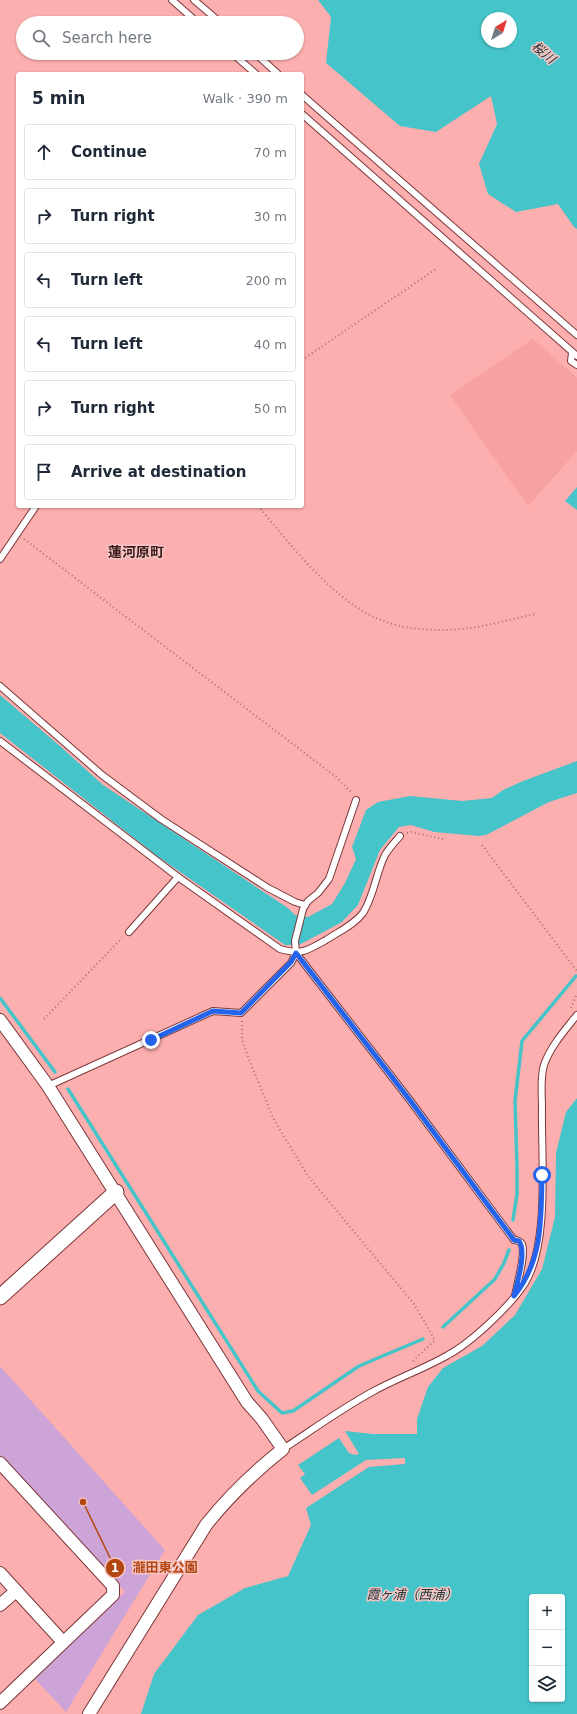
<!DOCTYPE html>
<html lang="en">
<head>
<meta charset="utf-8">
<style>
  body { margin:0; font-family:"DejaVu Sans","Noto Sans JP",sans-serif; background:#f6f6f7; color:#1f2937 }
  .controls { position:absolute; right:12px; bottom:12px; display:grid; overflow:hidden; border-radius:4px; box-shadow:0 1px 3px #0004 }
  .controls button { width:36px; height:36px; display:grid; place-items:center; padding:0; border:0; border-bottom:1px solid #e0e1e3; background:#fff; color:#1f2937; font:20px sans-serif }
  .compass { position:absolute; left:481px; top:12px; width:36px; height:36px; border-radius:50%; background:#fff; box-shadow:0 1px 3px #0004; rotate:38deg }
  .stop { position:absolute; width:12px; height:12px; margin:-9px; border:3px solid #2563eb; border-radius:50%; background:#fff }
  .stop.end { background:#2563eb; border-color:#fff; box-shadow:0 1px 4px #0008 }
  .list { margin:0; padding:0; list-style:none }
  h2 { display:flex; justify-content:space-between; align-items:center; height:52px; margin:0; padding:0 16px; font-size:17px }
  h2 small { font-size:13px; font-weight:400; color:#747a83 }
  .list li { display:grid; grid-template-columns:26px 1fr auto; gap:12px; align-items:center; box-sizing:border-box; height:56px; margin:0 8px 8px; padding:0 8px; border:1px solid #e0e1e3; border-radius:4px }
  .list b { display:block; font-size:15px; white-space:nowrap }
  .list em { font-size:13px; font-style:normal; color:#747a83 }
  .icon { flex:none; width:22px; height:22px; fill:none; stroke:currentColor; stroke-width:2; stroke-linecap:round; stroke-linejoin:round }
  .map { position:relative; flex:none; width:577px; height:1714px; overflow:hidden }
  .search { position:absolute; background:#fff; box-shadow:0 1px 3px #0004; left:16px; top:16px; width:288px; height:44px; display:flex; align-items:center; gap:10px; box-sizing:border-box; padding:0 14px; border-radius:22px; color:#747a83; font-size:15px }
  .panel { position:absolute; background:#fff; box-shadow:0 1px 3px #0004; left:16px; top:72px; width:288px; height:436px; border-radius:4px }
  .map>svg:first-child { display:block }
  .built { fill:#f7a1a1 }
  .green { fill:#cda4d8 }
  .water { fill:#45c4ca; fill-rule:evenodd }
  .lines { fill:none; stroke-linecap:round; stroke-linejoin:round }
  .stream { stroke:#45c4ca; stroke-width:3.5 }
  .service-casing { stroke:#7b373a; stroke-width:8 }
  .minor-casing { stroke:#7b373a; stroke-width:14 }
  .tertiary-casing { stroke:#7b373a; stroke-width:17 }
  .path { stroke:#a96f70; stroke-width:2; stroke-dasharray:1 3; stroke-linecap:butt }
  .service { stroke:#fff; stroke-width:6 }
  .minor { stroke:#fff; stroke-width:12 }
  .tertiary { stroke:#fff; stroke-width:15 }
  .route { stroke:#2563eb; stroke-width:5 }
  .labels { text-anchor:middle; stroke-width:3; stroke-linejoin:round; paint-order:stroke }
  .water-label { font-size:13px; font-style:italic; fill:#1d3334; stroke:#f6c5c4 }
  .quarter-label { font-size:14px; font-weight:bold; fill:#391b1c; stroke:#f6c5c4 }
  .leader { fill:none; stroke:#b44611; stroke-width:1.5 }
  .callout-dot { fill:#b44611; stroke:#f6c5c4; stroke-width:1.5 }
  .mark-label { font-size:12px; text-anchor:middle; font-weight:bold; fill:#fff }
  .callout-label { font-size:13px; text-anchor:middle; font-weight:bold; fill:#b44611; stroke:#f6c5c4; stroke-width:3; stroke-linejoin:round; paint-order:stroke }
</style>
</head>
<body>
<div class="map">
<svg width="577" height="1714" viewBox="0 0 577 1714">
  <rect width="100%" height="100%" fill="#fdaeae"/>
  <polygon class="built" points="533,339 577,378 577,451 528,506 450,395"/>
  <polygon class="green" points="0,1366 165,1550 66,1712 34,1678 125,1592 0,1454"/>
  <g class="water">
    <path d="M318 0H577V229L574 227 558 204 516 212 488 194 479 164 497 124 491 96 436 132 400 126 326 63 331 17ZM487 18H511V42H487Z"/>
    <polygon points="577,487 577,510 565,501"/>
    <polygon points="0,695 60,746 103,785 288,908 295,915 308,917 332,904 345,883 356,859 352,847 366,810 378,802 410,796 462,801 492,798 503,790 523,781 577,761 577,793 549,802 486,835 479,836 434,832 411,825 399,827 380,850 358,905 342,922 299,945 285,945 157,856 0,733"/>
    <path d="M577 1098V1714H141L154 1674 198 1615 245 1588 288 1576 311 1525 306 1508 369 1467 405 1464V1458L366 1460 312 1495 300 1478 305 1474 298 1465 339 1438 349 1453 355 1455 359 1454 345 1431 373 1434H417V1419L428 1387 443 1368 482 1346 515 1315 542 1269 555 1217 556 1153 566 1112ZM532 1597H562V1699H532Z"/>
  </g>
  <g class="lines">
    <g class="stream">
      <polyline points="0,998 55,1072"/>
      <polyline points="68,1089 258,1391 282,1413 293,1411 359,1366 423,1339"/>
      <polyline points="513,1220 517,1194 517,1168 515,1101 522,1041 576,976"/>
      <polyline points="443,1327 495,1279 504,1263 509,1250"/>
    </g>
    <defs>
      <g id="service">
        <polyline points="172,0 198,23"/>
        <polyline points="194,0 221,23"/>
        <polyline points="232,53 256,74"/>
        <polyline points="255,53 278,74"/>
        <polyline points="302,95 577,335"/>
        <polyline points="302,114 577,356"/>
        <polyline points="572,353 571,361 577,365"/>
        <polyline points="0,559 36,506"/>
        <polyline points="0,686 102,775 161,819 268,888 295,902 305,905"/>
        <path d="M0 741 178 877 280 949C301 955 307 951 326 940 338 932 354 925 363 913 374 896 376 873 385 855 389 848 395 842 400 836"/>
        <path d="M356 800 329 879 318 893 308 901 303 909 295 941 296 953 409 1099 514 1240C517 1240 520 1241 522 1244 526 1256 517 1283 515 1296"/>
        <polyline points="129,932 178,877"/>
        <polyline points="48,1086 213,1011 241,1013 291,963 296,953"/>
        <path d="M283 1449C312 1430 341 1409 372 1392 397 1378 424 1369 448 1355 472 1342 510 1306 525 1283 550 1243 541 1154 542 1107 542 1094 540 1078 544 1065 550 1047 565 1030 577 1015"/>
      </g>
      <g id="minor">
        <path d="M0 1020 48 1086 247 1402 262 1419 283 1449C254 1472 229 1496 206 1525L89 1714"/>
        <polyline points="0,1463 113,1586 113,1595 0,1703"/>
        <polyline points="0,1573 63,1642"/>
        <polyline points="0,1605 16,1591"/>
      </g>
      <polyline id="tertiary" points="0,1297 116,1192"/>
    </defs>
    <use href="#service" class="service-casing"/>
    <use href="#minor" class="minor-casing"/>
    <use href="#tertiary" class="tertiary-casing"/>
    <g class="path">
      <polyline points="302,360 436,269"/>
      <path d="M258 506C293 547 339 610 393 624 409 629 427 630 444 630 475 630 506 620 536 614"/>
      <polyline points="24,539 336,777 352,793"/>
      <polyline points="407,833 411,832 443,839"/>
      <polyline points="482,845 577,971"/>
      <polyline points="571,1008 577,993"/>
      <polyline points="44,1019 122,938"/>
      <polyline points="242,1021 242,1039 248,1057 274,1120 308,1176 414,1304 435,1340 413,1361"/>
    </g>
    <use href="#service" class="service"/>
    <use href="#minor" class="minor"/>
    <use href="#tertiary" class="tertiary"/>
  </g>
  <g class="lines">
    <path class="route" d="M151 1040 213 1011 241 1013 291 962 296 953 409 1099 514 1240 519 1241C527 1252 517 1283 514 1296 543 1260 541 1219 542 1175"/>
  </g>
  <g class="labels">
    <g class="water-label">
      <text transform="translate(544 52) rotate(39)" y="5">桜川</text>
      <text x="412" y="1599">霞ヶ浦（西浦）</text>
    </g>
    <g class="quarter-label">
      <text x="136" y="557">蓮河原町</text>
    </g>
  </g>
  <path class="leader" d="M83 1502L115 1568"/>
  <g class="callout-dot">
    <circle cx="83" cy="1502" r="4"/>
    <circle cx="115" cy="1568" r="10"/>
  </g>
  <g class="mark-label">
    <text x="115" y="1572">1</text>
  </g>
  <g class="callout-label">
    <text x="165" y="1572">瀧田東公園</text>
  </g>
</svg>
<div class="controls">
<button>+</button>
<button>−</button>
<button><svg class="icon" aria-label="layers" viewBox="0 0 24 24"><path d="M12 4l9 5-9 5-9-5zM3 14l9 5 9-5"/></svg></button>
</div>
<svg class="compass" viewBox="-18 -18 36 36"><path d="M0-13l5 13h-10z" fill="#e53935"/><path d="M0 13l5-13h-10z" fill="#747a83"/></svg>
<div class="stop" style="left:542px;top:1175px"></div>
<div class="stop end" style="left:151px;top:1040px"></div>
<div class="search"><svg class="icon" aria-label="search" viewBox="0 0 24 24"><circle cx="10" cy="10" r="6"/><path d="M15 15l6 6"/></svg>Search here</div>
<section class="panel">
<h2>5 min<small>Walk · 390 m</small></h2>
<ul class="list">
<li><svg class="icon" aria-label="ahead" viewBox="0 0 24 24"><path d="M12 20V5M6 11l6-6 6 6"/></svg><div><b>Continue</b></div><em>70 m</em></li>
<li><svg class="icon" aria-label="right" viewBox="0 0 24 24"><path d="M7 20v-9h11M14 6l5 5-5 5"/></svg><div><b>Turn right</b></div><em>30 m</em></li>
<li><svg class="icon" aria-label="left" viewBox="0 0 24 24"><path d="M17 20v-9H6M10 6l-5 5 5 5"/></svg><div><b>Turn left</b></div><em>200 m</em></li>
<li><svg class="icon" aria-label="left" viewBox="0 0 24 24"><path d="M17 20v-9H6M10 6l-5 5 5 5"/></svg><div><b>Turn left</b></div><em>40 m</em></li>
<li><svg class="icon" aria-label="right" viewBox="0 0 24 24"><path d="M7 20v-9h11M14 6l5 5-5 5"/></svg><div><b>Turn right</b></div><em>50 m</em></li>
<li><svg class="icon" aria-label="arrive" viewBox="0 0 24 24"><path d="M6 21V4h12l-3 4 3 4H6"/></svg><div><b>Arrive at destination</b></div></li>
</ul>
</section>
</div>
</body>
</html>
